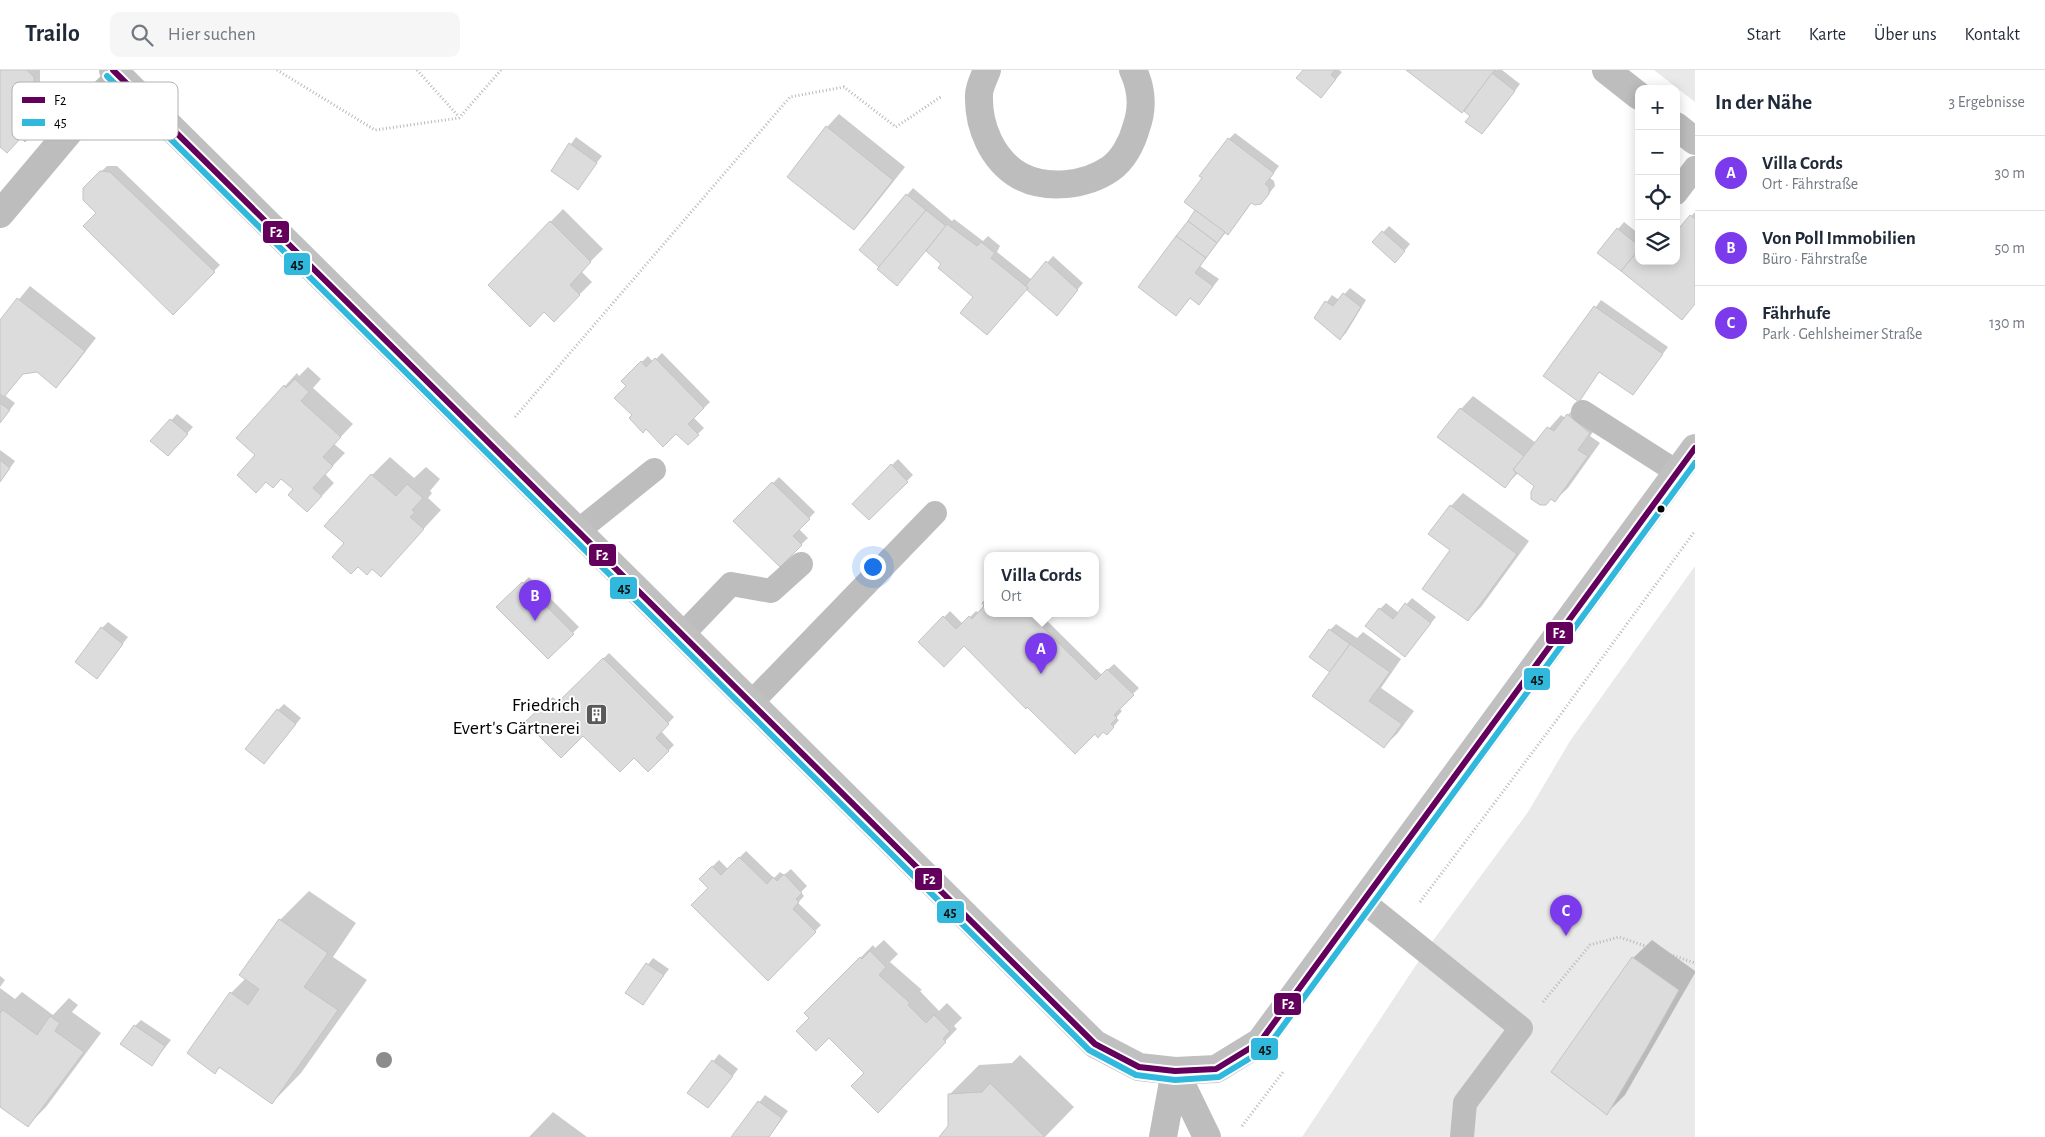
<!DOCTYPE html>
<html lang="de">
<head>
<meta charset="utf-8">
<style>
  body { margin:0; font-family:"Alegreya Sans",sans-serif; background:#f6f6f7; color:#1f2937 }
  .controls { position:absolute; right:15px; top:15px; display:grid; overflow:hidden; border-radius:10px; box-shadow:0 2px 12px #0003 }
  .controls button { width:45px; height:45px; display:grid; place-items:center; padding:0; border:0; border-bottom:1px solid #e0e1e3; background:#fff; color:#1f2937; font:25px sans-serif }
  .you { position:absolute; left:872px; top:496px; width:18px; height:18px; margin:-12px; border:4px solid #fff; border-radius:50%; background:#1a73e8; box-shadow:0 0 0 8px #1a73e833 }
  .badge { display:grid; place-items:center; width:32px; height:32px; border-radius:50%; background:#7c3aed; color:#fff; font-size:16px; font-weight:700 }
  .pin { position:absolute; translate:-50% -41px; filter:drop-shadow(0 1px 2px #0008) }
  .pin::after { content:''; position:absolute; top:26px; width:18px; height:15px; background:inherit; clip-path:polygon(0 0,100% 0,50% 100%) }
  .popup { position:absolute; left:984px; top:482px; width:115px; height:65px; box-sizing:border-box; display:grid; place-content:center; border-radius:10px; background:#fff; filter:drop-shadow(0 1px 4px #0005); font-size:16px; white-space:nowrap; color:#747a83 }
  .popup b { font-size:19px; color:#1f2937 }
  .popup::after { content:''; position:absolute; left:50%; top:100%; margin-left:-10px; border:10px solid transparent; border-top-color:#fff }
  .list { margin:0; padding:0; list-style:none }
  h2 { display:flex; justify-content:space-between; align-items:center; height:65px; margin:0; padding:0 20px; font-size:21px }
  h2 small { font-size:16px; font-weight:400; color:#747a83 }
  .list li { display:grid; grid-template-columns:32px 1fr auto; gap:15px; align-items:center; box-sizing:border-box; height:75px; padding:0 20px; border-top:1px solid #e0e1e3 }
  .list b { display:block; font-size:19px; white-space:nowrap }
  .list p { margin:0; font-size:16px; white-space:nowrap; color:#747a83 }
  .list em { font-size:16px; font-style:normal; color:#747a83 }
  .icon { flex:none; width:28px; height:28px; fill:none; stroke:currentColor; stroke-width:2; stroke-linecap:round; stroke-linejoin:round }
  .map { position:relative; flex:none; width:1695px; height:1067px; overflow:hidden }
  header { display:flex; align-items:center; gap:30px; box-sizing:border-box; height:70px; padding:0 25px; background:#fff; border-bottom:1px solid #e0e1e3 }
  header strong { font-size:24px }
  nav { display:flex; gap:28px; margin-inline-start:auto; font-size:18px }
  .search { width:350px; height:45px; background:#f6f6f7; display:flex; align-items:center; gap:12px; box-sizing:border-box; padding:0 18px; border-radius:10px; color:#747a83; font-size:19px }
  main { display:flex }
  aside { flex:1; background:#fff }
  .map>svg:first-child { display:block }
  .green { fill:#e9e9e9 }
  .shadow { fill:#0003 }
  .building { fill:#dcdcdc; stroke:#c4c4c4 }
  .lines { fill:none; stroke-linecap:round; stroke-linejoin:round }
  .path { stroke:#b8b8b8; stroke-width:3; stroke-dasharray:1 2.5; stroke-linecap:butt }
  .lane { stroke:#bdbdbd; stroke-width:24 }
  .street { stroke:#bdbdbd; stroke-width:28 }
  .secondary { stroke:#c0c0c0; stroke-width:28 }
  .bus-1-casing { stroke:#fff; stroke-width:10 }
  .bus-2-casing { stroke:#fff; stroke-width:10 }
  .bus-1 { stroke:#62005b; stroke-width:6 }
  .bus-2 { stroke:#30b8dd; stroke-width:6 }
  .tree { fill:#8c8c8c }
  .bus-dot { fill:#000; stroke:#fff; stroke-width:2 }
  .labels { text-anchor:middle; stroke-width:4; stroke-linejoin:round; paint-order:stroke }
  .poi-label { font-size:20px; fill:#000; stroke:#fff; text-anchor:end }
  .key { fill:#fff; stroke:#b2b2b2; stroke-width:1 }
  .key-label { font-size:14px; fill:#000 }
  .line-badge { stroke:#fff; stroke-width:2 }
  .badge-label { font-size:14px; text-anchor:middle; font-weight:bold; fill:#fff }
  .pale-badge-label { font-size:14px; text-anchor:middle; font-weight:bold; fill:#111 }
</style>
</head>
<body>
<header>
<strong>Trailo</strong>
<div class="search"><svg class="icon" aria-label="search" viewBox="0 0 24 24"><circle cx="10" cy="10" r="6"/><path d="M15 15l6 6"/></svg>Hier suchen</div>
<nav><a>Start</a><a>Karte</a><a>Über uns</a><a>Kontakt</a></nav>
</header>
<main>
<div class="map">
<svg width="1695" height="1067" viewBox="0 0 1695 1067">
  <rect width="100%" height="100%" fill="#fff"/>
  <g class="green">
    <polygon points="1654,0 1695,0 1695,32 1691,29"/>
    <polygon points="1695,496 1695,1067 1302,1067 1426,880 1528,742 1570,671"/>
  </g>
  <g class="shadow">
    <polygon points="0,0 40,0 40,18 55,31 41,46 45,50 25,70 21,66 0,75"/>
    <polygon points="1305,0 1339,0 1342,2 1327,20"/>
    <polygon points="1408,0 1502,0 1520,14 1488,57"/>
    <polygon points="839,44 905,97 866,146 854,159 827,57"/>
    <polygon points="1235,63 1279,96 1270,108 1274,111 1275,116 1267,126 1252,132 1234,157 1226,162 1200,196 1219,209 1205,227 1199,233 1191,227 1176,244 1203,108 1229,69"/>
    <polygon points="576,67 602,86 577,118 552,100"/>
    <polygon points="107,96 117,96 220,195 173,243 84,118"/>
    <polygon points="913,118 952,151 954,149 983,171 988,166 1000,176 997,182 1032,210 1053,186 1083,213 1057,244 1027,218 975,227 942,194 926,180 881,196 861,180"/>
    <polygon points="563,139 603,179 581,201 592,212 554,250 544,240 489,215"/>
    <polygon points="1695,142 1695,233 1599,182 1624,152 1639,164 1639,191 1676,191 1691,146"/>
    <polygon points="1389,156 1410,174 1401,185 1374,172"/>
    <polygon points="30,216 96,268 68,304 56,317 37,301 25,302 4,325 15,333 0,353 0,252"/>
    <polygon points="1350,218 1366,230 1346,263 1340,269 1315,248 1332,225 1339,230"/>
    <polygon points="1601,230 1668,277 1633,324 1600,301 1578,330 1545,306"/>
    <polygon points="662,283 710,332 694,348 704,358 688,374 676,362 633,345 628,316 628,305 648,286 653,292"/>
    <polygon points="308,297 321,309 313,318 353,354 334,374 345,383 325,404 334,413 320,428 294,419 238,368 285,316 297,303 299,306"/>
    <polygon points="1473,326 1536,373 1561,345 1565,348 1580,332 1602,350 1590,366 1600,373 1568,418 1555,430 1518,403 1505,416 1439,367 1461,339"/>
    <polygon points="177,344 193,357 174,378 152,371"/>
    <polygon points="0,380 15,391 0,412"/>
    <polygon points="390,387 414,408 426,397 440,409 430,421 432,423 428,428 441,440 381,505 346,473 372,405"/>
    <polygon points="898,389 913,405 869,449 853,434"/>
    <polygon points="779,407 815,442 799,459 808,468 780,495 735,451"/>
    <polygon points="1463,423 1529,471 1481,537 1468,550 1452,479 1451,436"/>
    <polygon points="529,507 579,557 548,587 498,537"/>
    <polygon points="1412,528 1436,547 1405,585 1380,539 1386,533 1399,543"/>
    <polygon points="987,529 987,543 1039,543 1102,605 1114,594 1139,618 1119,638 1122,641 1116,648 1119,650 1113,657 964,574 920,572 950,541 963,554 976,541 979,543 986,536 983,533"/>
    <polygon points="108,552 128,567 97,607 102,558"/>
    <polygon points="1336,554 1357,568 1363,562 1401,589 1381,618 1414,641 1397,664 1384,676 1331,602 1330,560"/>
    <polygon points="609,583 674,647 661,661 674,675 648,701 634,687 583,664 527,652 553,627 559,633"/>
    <polygon points="284,634 301,648 270,686 278,640"/>
    <polygon points="746,781 774,808 780,802 784,805 791,799 807,816 801,822 804,826 798,833 821,855 768,909 710,818 700,809 719,790 728,799"/>
    <polygon points="309,821 356,853 333,887 367,910 301,1003 272,1033 221,997 215,1002 231,923 246,908 280,850"/>
    <polygon points="884,870 898,884 890,892 922,920 920,921 939,941 947,933 962,948 954,956 957,959 890,1028 806,943 873,875 875,878"/>
    <polygon points="1652,870 1695,901 1695,903 1625,1025 1607,1043 1633,888"/>
    <polygon points="653,888 669,899 642,934 626,923"/>
    <polygon points="0,906 5,910 0,917"/>
    <polygon points="0,918 15,929 22,922 53,945 69,928 78,935 72,942 101,963 46,1037 28,1055 0,1035"/>
    <polygon points="141,950 171,970 152,994 135,956"/>
    <polygon points="719,984 738,999 714,1031 689,1023"/>
    <polygon points="1020,985 1074,1037 1045,1067 940,1067 950,1057 950,1024 979,995 1012,993"/>
    <polygon points="765,1025 788,1041 769,1067 733,1067"/>
    <polygon points="553,1042 587,1067 529,1067"/>
  </g>
  <g class="building">
    <polygon points="0,0 27,0 34,7 35,24 50,38 35,53 40,57 25,72 21,68 7,83 0,77"/>
    <polygon points="1303,0 1335,0 1331,5 1336,9 1321,28 1296,8"/>
    <polygon points="1406,0 1495,0 1462,43"/>
    <polygon points="1492,3 1515,21 1482,64 1465,52 1470,46 1464,41"/>
    <polygon points="826,56 893,110 854,160 787,107"/>
    <polygon points="1228,68 1274,103 1265,114 1269,117 1269,124 1261,134 1255,135 1251,133 1228,165 1184,132 1202,108 1199,106"/>
    <polygon points="569,73 597,93 578,120 551,101"/>
    <polygon points="100,101 110,102 215,202 173,245 83,156 96,143 83,130 83,118"/>
    <polygon points="906,124 926,140 879,197 859,180"/>
    <polygon points="926,140 946,156 897,216 877,199"/>
    <polygon points="1195,140 1225,162 1217,173 1188,151"/>
    <polygon points="1690,145 1695,149 1695,234 1682,250 1621,201 1639,179 1639,191 1676,191 1676,162"/>
    <polygon points="550,151 591,192 570,215 580,225 554,252 544,242 530,257 488,215"/>
    <polygon points="1188,151 1217,173 1206,188 1176,166"/>
    <polygon points="947,154 977,176 981,172 995,183 991,188 1028,218 987,265 960,243 973,227 938,198 941,194 926,181"/>
    <polygon points="1617,158 1639,176 1639,179 1621,201 1597,183"/>
    <polygon points="1382,161 1405,181 1395,193 1372,172"/>
    <polygon points="1176,166 1206,188 1195,203 1213,216 1199,235 1190,228 1176,246 1138,217"/>
    <polygon points="1046,191 1078,220 1057,246 1027,220 1028,218 1026,215"/>
    <polygon points="1343,223 1361,237 1340,270 1314,248 1325,231 1333,236"/>
    <polygon points="17,228 85,281 56,318 37,302 23,304 4,327 0,324 0,250"/>
    <polygon points="1594,236 1663,284 1633,325 1599,302 1579,332 1543,306"/>
    <polygon points="655,288 704,338 688,354 699,365 688,375 676,364 663,377 646,359 643,363 629,348 632,345 614,328 626,316 621,311 641,291 646,297"/>
    <polygon points="295,309 309,322 301,331 341,367 323,387 333,396 313,418 322,426 307,442 288,425 293,419 281,409 273,418 266,412 256,423 237,405 255,385 236,368 284,315 286,318"/>
    <polygon points="0,333 10,340 0,353"/>
    <polygon points="1460,338 1524,386 1513,400 1516,403 1505,418 1437,367"/>
    <polygon points="1567,344 1590,363 1578,380 1588,386 1555,432 1551,429 1546,435 1540,435 1531,429 1531,422 1534,416 1513,400 1547,357 1554,361"/>
    <polygon points="170,349 188,364 168,386 150,371"/>
    <polygon points="0,390 10,398 0,412"/>
    <polygon points="891,394 908,412 869,450 852,434"/>
    <polygon points="371,404 396,426 407,414 423,428 412,440 415,442 410,447 424,459 381,507 372,499 367,505 358,497 351,504 332,487 344,473 324,456"/>
    <polygon points="772,412 810,449 793,466 802,475 780,497 733,451"/>
    <polygon points="1450,435 1517,484 1468,551 1422,519 1450,480 1428,464"/>
    <polygon points="522,512 574,564 548,589 496,537"/>
    <polygon points="987,528 987,543 1028,543 1096,610 1107,599 1134,625 1114,645 1117,648 1111,654 1114,657 1107,665 1103,662 1098,668 1095,664 1075,684 1027,637 1026,639 964,576 944,597 918,572 943,546 956,559 969,546 972,549 984,536 982,533"/>
    <polygon points="1405,533 1431,553 1405,587 1365,556 1379,538 1393,549"/>
    <polygon points="101,557 123,574 97,609 75,592"/>
    <polygon points="1329,559 1350,574 1330,602 1309,587"/>
    <polygon points="1350,574 1390,602 1369,631 1402,654 1384,678 1312,626"/>
    <polygon points="603,588 669,654 656,668 669,681 648,702 634,688 620,702 583,666 561,688 525,652 546,632 552,638"/>
    <polygon points="277,639 296,654 264,694 245,679"/>
    <polygon points="739,787 767,814 773,807 777,811 784,804 802,823 796,829 799,832 793,839 816,862 768,911 691,835 708,818 699,809 712,796 721,805"/>
    <polygon points="279,849 328,883 304,917 338,940 272,1034 219,997 215,1004 187,983 230,922 248,935 259,919 239,905"/>
    <polygon points="870,881 886,897 879,905 910,933 908,935 926,953 934,945 950,961 943,969 946,972 878,1043 851,1016 864,1003 829,968 816,981 796,961 809,948 804,943 860,887 862,889"/>
    <polygon points="1632,887 1679,920 1646,979 1607,1045 1551,1002"/>
    <polygon points="646,893 664,905 643,935 625,923"/>
    <polygon points="3,940 37,965 50,946 60,953 55,961 84,982 28,1057 0,1037 0,943"/>
    <polygon points="134,955 165,976 152,996 120,974"/>
    <polygon points="712,990 733,1006 708,1038 687,1023"/>
    <polygon points="990,1013 1045,1067 939,1067 948,1056 948,1024 982,1022"/>
    <polygon points="758,1031 782,1048 769,1067 731,1067"/>
  </g>
  <g class="lines">
    <g class="path">
      <polyline points="277,0 375,60 459,48 501,0"/>
      <polyline points="417,0 459,47"/>
      <polyline points="515,347 790,27 844,17 896,57 942,26"/>
      <polyline points="1420,832 1547,663 1695,461"/>
      <polyline points="1543,932 1590,875 1619,867 1695,893"/>
      <polyline points="1242,1056 1283,1002"/>
    </g>
    <g class="lane">
      <polyline points="1676,123 1695,98"/>
      <polyline points="1583,342 1677,402"/>
      <polyline points="578,461 654,400"/>
      <polyline points="682,565 731,514 771,521 801,494"/>
      <polyline points="751,633 935,443"/>
      <polyline points="1364,832 1521,958 1465,1033 1462,1067"/>
    </g>
    <g class="street">
      <path d="M987 0C984 8 979 17 979 25 978 56 992 90 1020 106 1047 120 1085 116 1110 99 1123 90 1132 73 1136 58 1143 39 1142 19 1133 0"/>
      <polyline points="1606,0 1639,26"/>
      <polyline points="1676,56 1695,71"/>
      <polyline points="0,144 96,30 120,7"/>
      <polyline points="1175,1001 1207,1067"/>
      <polyline points="1163,1067 1175,1001"/>
    </g>
    <polyline class="secondary" points="113,0 1095,974 1139,997 1175,1001 1216,999 1260,972 1695,378"/>
    <defs>
      <polyline id="bus-1" points="113,0 1095,974 1139,997 1175,1001 1216,999 1260,972 1695,378"/>
      <polyline id="bus-2" points="107,6 1089,980 1136,1005 1175,1010 1219,1007 1267,978 1695,393"/>
    </defs>
    <use href="#bus-1" class="bus-1-casing"/>
    <use href="#bus-2" class="bus-2-casing"/>
    <use href="#bus-1" class="bus-1"/>
    <use href="#bus-2" class="bus-2"/>
  </g>
  <circle class="tree" cx="384" cy="990" r="8"/>
  <defs>
    <symbol id="building-square" viewBox="-11 -11 22 22"><rect x="-9" y="-9" width="18" height="18" rx="4" fill="#595959" stroke="#fff"/><path d="M-4-6H4V6H1V3H-1V6H-4ZM-2.5-4.3h1.7v1.8h-1.7ZM.8-4.3h1.7v1.8H.8ZM-2.5-1h1.7V.8h-1.7ZM.8-1h1.7V.8H.8Z" fill="#fff"/></symbol>
  </defs>
  <g fill-rule="evenodd">
    <use href="#building-square" x="584" y="632" width="25" height="25"/>
  </g>
  <circle class="bus-dot" cx="1661" cy="439" r="4.5"/>
  <g class="labels">
    <g class="poi-label">
      <text x="580" y="641">Friedrich<tspan x="580" dy="23">Evert's Gärtnerei</tspan></text>
    </g>
  </g>
  <rect x="12" y="12" width="166" height="58" rx="8" class="key"/>
  <rect x="22" y="27" width="23" height="6" fill="#62005b"/>
  <rect x="22" y="49" width="23" height="7" fill="#30b8dd"/>
  <g class="key-label">
    <text x="54" y="35">F2</text>
    <text x="54" y="57">45</text>
  </g>
  <g class="line-badge">
    <rect x="262" y="150" width="28" height="24" rx="5" fill="#62005b"/>
    <rect x="283" y="182" width="28" height="24" rx="5" fill="#30b8dd"/>
    <rect x="588" y="473" width="29" height="24" rx="5" fill="#62005b"/>
    <rect x="609" y="506" width="29" height="24" rx="5" fill="#30b8dd"/>
    <rect x="1545" y="551" width="29" height="24" rx="5" fill="#62005b"/>
    <rect x="1523" y="597" width="28" height="24" rx="5" fill="#30b8dd"/>
    <rect x="914" y="797" width="29" height="24" rx="5" fill="#62005b"/>
    <rect x="936" y="830" width="29" height="24" rx="5" fill="#30b8dd"/>
    <rect x="1273" y="922" width="29" height="24" rx="5" fill="#62005b"/>
    <rect x="1250" y="967" width="29" height="24" rx="5" fill="#30b8dd"/>
  </g>
  <g class="badge-label">
    <text x="276" y="167">F2</text>
    <text x="602" y="490">F2</text>
    <text x="1559" y="568">F2</text>
    <text x="929" y="814">F2</text>
    <text x="1288" y="939">F2</text>
  </g>
  <g class="pale-badge-label">
    <text x="297" y="199">45</text>
    <text x="624" y="523">45</text>
    <text x="1537" y="614">45</text>
    <text x="950" y="847">45</text>
    <text x="1265" y="984">45</text>
  </g>
</svg>
<div class="controls">
<button>+</button>
<button>−</button>
<button><svg class="icon" aria-label="locate" viewBox="0 0 24 24"><circle cx="12" cy="12" r="6"/><path d="M12 2v4M12 18v4M2 12h4M18 12h4"/></svg></button>
<button><svg class="icon" aria-label="layers" viewBox="0 0 24 24"><path d="M12 4l9 5-9 5-9-5zM3 14l9 5 9-5"/></svg></button>
</div>
<div class="you"></div>
<div class="pin badge" style="left:1041px;top:604px">A</div>
<div class="popup"><b>Villa Cords</b>Ort</div>
<div class="pin badge" style="left:535px;top:551px">B</div>
<div class="pin badge" style="left:1566px;top:866px">C</div>
</div>
<aside>
<h2>In der Nähe<small>3 Ergebnisse</small></h2>
<ul class="list">
<li><span class="badge">A</span><div><b>Villa Cords</b><p>Ort · Fährstraße</p></div><em>30 m</em></li>
<li><span class="badge">B</span><div><b>Von Poll Immobilien</b><p>Büro · Fährstraße</p></div><em>50 m</em></li>
<li><span class="badge">C</span><div><b>Fährhufe</b><p>Park · Gehlsheimer Straße</p></div><em>130 m</em></li>
</ul>
</aside>
</main>
</body>
</html>
